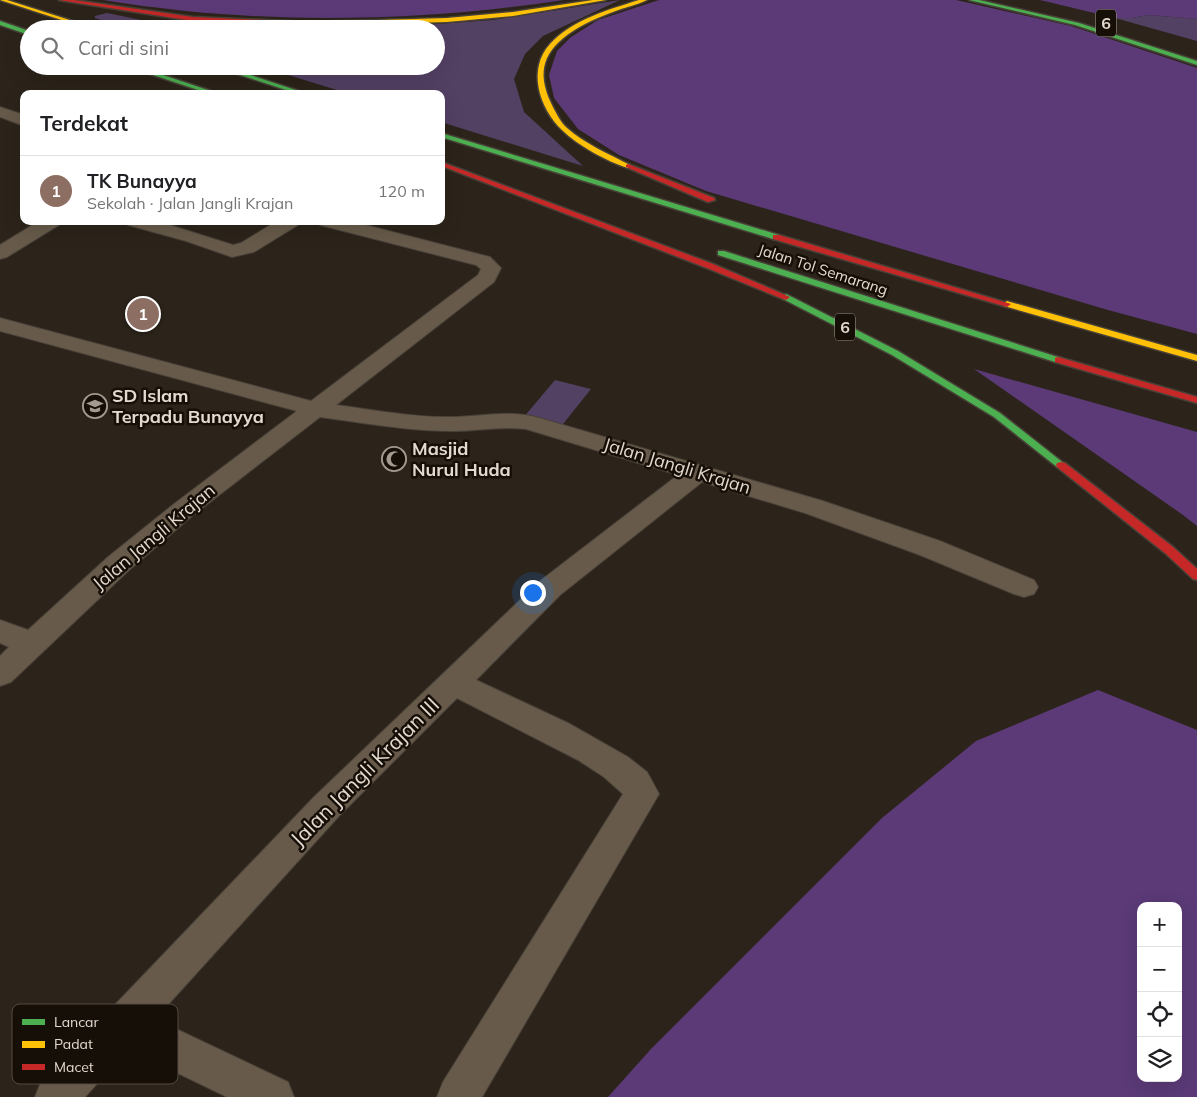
<!DOCTYPE html>
<html lang="id">
<head>
<meta charset="utf-8">
<style>
  body { margin:0; font-family:Mulish,sans-serif; background:#f6f6f6; color:#202124 }
  .controls { position:absolute; right:15px; bottom:15px; display:grid; overflow:hidden; border-radius:10px; box-shadow:0 5px 20px #0002 }
  .controls button { width:45px; height:45px; display:grid; place-items:center; padding:0; border:0; border-bottom:1px solid #e0e0e0; background:#fff; color:#202124; font:25px sans-serif }
  .you { position:absolute; left:532px; top:592px; width:18px; height:18px; margin:-12px; border:4px solid #fff; border-radius:50%; background:#1a73e8; box-shadow:0 0 0 8px #1a73e833 }
  .badge { display:grid; place-items:center; width:32px; height:32px; border-radius:50%; background:#d93025; color:#fff; font-size:16px; font-weight:700 }
  .pin { position:absolute; translate:-50% -50%; border:2px solid #fff; box-shadow:0 1px 5px #0006 }
  .list { margin:0; padding:0; list-style:none }
  h2 { display:flex; justify-content:space-between; align-items:center; height:65px; margin:0; padding:0 20px; font-size:21px }
  h2 small { font-size:16px; font-weight:400; color:#757577 }
  .list li { display:grid; grid-template-columns:32px 1fr auto; gap:15px; align-items:center; box-sizing:border-box; height:70px; padding:0 20px; border-top:1px solid #e0e0e0 }
  .list b { display:block; font-size:19px; white-space:nowrap }
  .list p { margin:0; font-size:16px; white-space:nowrap; color:#757577 }
  .list em { font-size:16px; font-style:normal; color:#757577 }
  .icon { flex:none; width:28px; height:28px; fill:none; stroke:currentColor; stroke-width:2; stroke-linecap:round; stroke-linejoin:round }
  .map { position:relative; flex:none; width:1197px; height:1097px; overflow:hidden }
  .search { position:absolute; background:#fff; box-shadow:0 5px 20px #0002; left:20px; top:20px; width:425px; height:55px; display:flex; align-items:center; gap:12px; box-sizing:border-box; padding:0 18px; border-radius:28px; color:#757577; font-size:19px }
  .panel { position:absolute; background:#fff; box-shadow:0 5px 20px #0002; left:20px; top:90px; width:425px; height:135px; border-radius:10px }
  .map>svg:first-child { display:block }
  .green { fill:#534164 }
  .forest { fill:#5b3a77; fill-rule:evenodd }
  .lines { fill:none; stroke-linecap:round; stroke-linejoin:round }
  .street-casing { stroke:#484138; stroke-width:2 }
  .fast-casing { stroke:#484138; stroke-width:3 }
  .slow-casing { stroke:#484138; stroke-width:3 }
  .jam-casing { stroke:#484138; stroke-width:3 }
  .street { fill:#675a4a; fill-rule:evenodd }
  .fast { fill:#4caf50; fill-rule:evenodd }
  .slow { fill:#ffc107; fill-rule:evenodd }
  .jam { fill:#c62828; fill-rule:evenodd }
  .labels { text-anchor:middle; stroke-width:5; stroke-linejoin:round; paint-order:stroke }
  .far-street-label { font-size:15px; fill:#e4d9ce; stroke:#160f08 }
  .shield { fill:#160f08; stroke:#a69c93; stroke-width:1 }
  .shield-label { font-size:16px; font-weight:bold; fill:#e4d9ce }
  .poi-label { font-size:18px; font-weight:bold; fill:#e4d9ce; stroke:#160f08; text-anchor:start }
  .street-label { font-size:18px; fill:#e4d9ce; stroke:#160f08 }
  .near-street-label { font-size:21px; fill:#e4d9ce; stroke:#160f08 }
  .key { fill:#160f08; stroke:#544c43; stroke-width:1 }
  .key-label { font-size:14px; fill:#e4d9ce }
</style>
</head>
<body>
<div class="map">
<svg width="1197" height="1097" viewBox="0 0 1197 1097">
  <rect width="100%" height="100%" fill="#2c241a"/>
  <g class="green">
    <polygon points="620,0 543,36 525,54 514,79 524,112 583,166 441,122 441,94 350,94 259,66 436,66 436,29 130,29 95,18 95,16 107,13 141,20 250,29 394,27 493,20"/>
    <polygon points="1148,15 1197,19 1197,41 1115,18 1132,18"/>
    <polygon points="555,380 591,389 559,429 523,418"/>
  </g>
  <g class="forest">
    <path d="M103 0H564C411 23 256 25 103 0Z"/>
    <polygon points="659,0 956,0 1071,26 1197,68 1197,334 1108,310 706,191 619,155 578,129 554,98 549,75 557,51 571,37 598,20"/>
    <polygon points="1040,0 1197,0 1197,19 1148,15 1132,18 1115,18"/>
    <polygon points="974,369 1197,432 1197,526 1183,515"/>
    <path d="M1098 690 1197 730V1097H608L651 1049 882 818 976 741ZM1141 906H1178V1078H1141Z"/>
  </g>
  <g class="lines">
    <defs>
      <g id="street">
        <polygon points="0,107 24,115 24,126 0,117"/>
        <polygon points="39,221 61,221 59,225 7,257 0,259 0,245"/>
        <polygon points="126,221 157,221 233,245 241,243 277,221 300,221 298,225 254,252 232,257 186,241 128,225"/>
        <path d="M318 221H350L490 257 501 268 494 282 336 405C375 410 415 418 455 417 482 416 508 410 536 417L823 501 940 541 1034 580 1038 587 1034 594 1024 597 1014 594 920 555 805 513 702 482 560 595 476 680 570 724 628 757 647 772 659 794 482 1097H437L443 1082 623 794 604 777 578 760 457 698 338 817 155 1019 288 1082 294 1097H227L128 1049 85 1097H35L41 1082 314 797 540 581 678 475 526 429C501 426 478 431 453 431 409 431 364 423 320 417L192 516 128 571 11 682 0 686V656L9 647 0 643V620L28 630 108 557 174 504 297 411 0 331V318L311 401 478 275 481 269 476 265 320 225Z"/>
      </g>
      <g id="fast">
        <polygon points="969,0 979,0 1079,23 1197,61 1197,65 1075,25"/>
        <polygon points="0,21 29,31 29,35 0,25"/>
        <polygon points="126,66 136,66 220,94 210,94"/>
        <polygon points="213,66 223,66 308,94 298,94"/>
        <polygon points="441,133 779,235 780,237 773,239 441,137"/>
        <polygon points="718,251 724,251 1061,358 1063,360 1061,362 1055,362 718,255"/>
        <polygon points="786,294 898,351 1000,413 1066,465 1061,468 1057,467 994,417 892,355 783,299 782,297"/>
      </g>
      <g id="slow">
        <polygon points="0,0 7,0 98,29 89,29"/>
        <polygon points="593,0 606,0 513,16 447,22 310,26 307,24 310,22 447,18 513,12"/>
        <path d="M639 0H647C639 4 630 6 621 9 605 15 588 21 573 31 544 50 536 71 551 103 555 111 560 122 567 128 585 144 609 154 630 165V167L628 168C608 162 577 145 562 130 539 108 527 69 550 44 573 19 608 10 639 0Z"/>
        <polygon points="1007,301 1197,355 1197,361 1004,306 1003,304"/>
      </g>
      <g id="jam">
        <polygon points="59,0 73,0 193,17 310,22 313,24 310,26 193,21"/>
        <polygon points="444,163 713,264 790,297 786,300 783,299 707,268 442,166 441,164"/>
        <polygon points="628,164 714,198 715,200 708,202 626,167 626,165"/>
        <polygon points="773,235 779,235 1011,304 1007,307 1004,306 773,239"/>
        <polygon points="1058,357 1197,397 1197,403 1055,362 1055,358"/>
        <polygon points="1061,462 1065,463 1173,547 1197,569 1197,580 1193,579 1165,553 1057,467 1056,465 1057,463"/>
      </g>
    </defs>
    <use href="#street" class="street-casing"/>
    <use href="#fast" class="fast-casing"/>
    <use href="#slow" class="slow-casing"/>
    <use href="#jam" class="jam-casing"/>
    <use href="#street" class="street"/>
    <use href="#fast" class="fast"/>
    <use href="#slow" class="slow"/>
    <use href="#jam" class="jam"/>
  </g>
  <defs>
    <symbol id="school-ring" viewBox="-11 -11 22 22"><circle r="9.5" fill="#160f08" stroke="#a49a8f" stroke-width="1.5"/><path d="M0-5L7-2L0 1L-7-2ZM-4 1L0 2.5L4 1V4Q0 6-4 4Z" fill="#a49a8f"/></symbol>
    <symbol id="mosque-ring" viewBox="-11 -11 22 22"><circle r="9.5" fill="#160f08" stroke="#a49a8f" stroke-width="1.5"/><path d="M3.5-4.9A6 6 0 1 0 3.5 4.9A5 5 0 1 1 3.5-4.9Z" fill="#a49a8f"/></symbol>
  </defs>
  <g fill-rule="evenodd">
    <use href="#school-ring" x="81" y="392" width="28" height="28"/>
    <use href="#mosque-ring" x="380" y="445" width="28" height="28"/>
  </g>
  <g class="labels">
    <g class="far-street-label">
      <text transform="translate(823 270) rotate(18)" y="5">Jalan Tol Semarang</text>
    </g>
    <g class="shield">
      <rect x="1096" y="9.5" width="20" height="27" rx="4"/>
      <rect x="835" y="313.5" width="20" height="27" rx="4"/>
    </g>
    <g class="shield-label">
      <text x="1106" y="29">6</text>
      <text x="845" y="333">6</text>
    </g>
    <g class="poi-label">
      <text x="112" y="402">SD Islam<tspan x="112" dy="21">Terpadu Bunayya</tspan></text>
      <text x="412" y="455">Masjid<tspan x="412" dy="21">Nurul Huda</tspan></text>
    </g>
    <g class="street-label">
      <text transform="translate(677 466) rotate(17)" y="6">Jalan Jangli Krajan</text>
      <text transform="translate(154 537) rotate(-40)" y="6">Jalan Jangli Krajan</text>
    </g>
    <g class="near-street-label">
      <text transform="translate(365 772) rotate(-45)" y="7">Jalan Jangli Krajan III</text>
    </g>
  </g>
  <rect x="12" y="1004" width="166" height="80" rx="8" class="key"/>
  <rect x="22" y="1019" width="23" height="6" fill="#4caf50"/>
  <rect x="22" y="1041" width="23" height="7" fill="#ffc107"/>
  <rect x="22" y="1064" width="23" height="6" fill="#c62828"/>
  <g class="key-label">
    <text x="54" y="1027">Lancar</text>
    <text x="54" y="1049">Padat</text>
    <text x="54" y="1072">Macet</text>
  </g>
</svg>
<div class="controls">
<button>+</button>
<button>−</button>
<button><svg class="icon" aria-label="locate" viewBox="0 0 24 24"><circle cx="12" cy="12" r="6"/><path d="M12 2v4M12 18v4M2 12h4M18 12h4"/></svg></button>
<button><svg class="icon" aria-label="layers" viewBox="0 0 24 24"><path d="M12 4l9 5-9 5-9-5zM3 14l9 5 9-5"/></svg></button>
</div>
<div class="you"></div>
<div class="pin badge" style="left:143px;top:314px;background:#8d6e63">1</div>
<div class="search"><svg class="icon" aria-label="search" viewBox="0 0 24 24"><circle cx="10" cy="10" r="6"/><path d="M15 15l6 6"/></svg>Cari di sini</div>
<section class="panel">
<h2>Terdekat<small></small></h2>
<ul class="list">
<li><span class="badge" style="background:#8d6e63">1</span><div><b>TK Bunayya</b><p>Sekolah · Jalan Jangli Krajan</p></div><em>120 m</em></li>
</ul>
</section>
</div>
</body>
</html>
